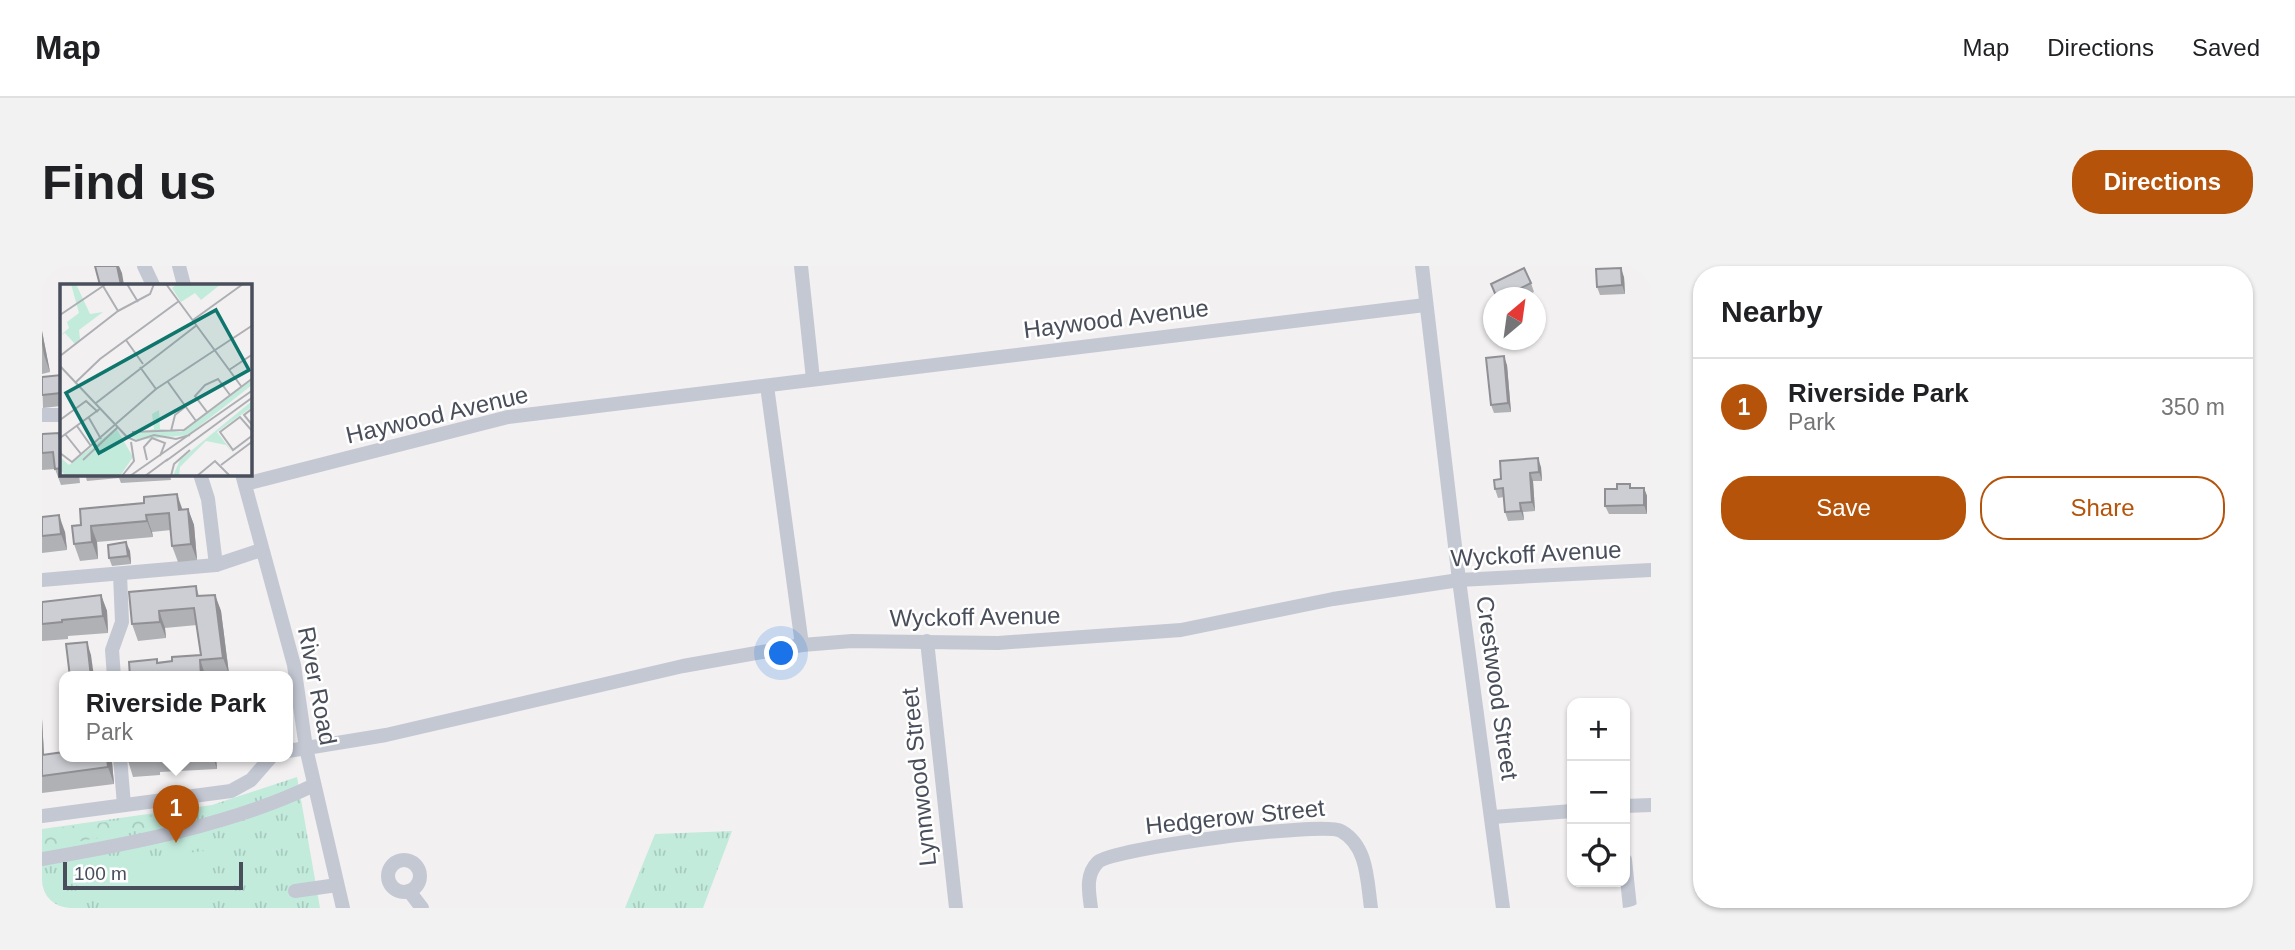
<!DOCTYPE html>
<html lang="en">
<head>
<meta charset="utf-8">
<style>
  body { margin:0; font-family:Helvetica,sans-serif; background:#f2f2f2; color:#202124 }
  .controls { position:absolute; right:21px; bottom:21px; display:grid; overflow:hidden; border-radius:14px; box-shadow:0 2px 5px #0004 }
  .controls button { width:63px; height:63px; display:grid; place-items:center; padding:0; border:0; border-bottom:2px solid #e0e0e0; background:#fff; color:#202124; font:35px sans-serif }
  .compass { position:absolute; left:1441px; top:21px; width:63px; height:63px; border-radius:50%; background:#fff; box-shadow:0 2px 5px #0004; rotate:29deg }
  .scale { position:absolute; left:21px; bottom:18px; width:180px; box-sizing:border-box; padding-left:7px; border:4px solid #494e5b; border-top:0; font-size:19px; line-height:24px; white-space:nowrap; color:#494e5b; -webkit-text-stroke:5px #fff; paint-order:stroke }
  .you { position:absolute; left:740px; top:388px; width:24px; height:24px; margin:-18px; border:5px solid #fff; border-radius:50%; background:#1a73e8; box-shadow:0 0 0 10px #1a73e833 }
  .badge { display:grid; place-items:center; width:46px; height:46px; border-radius:50%; background:#b45309; color:#fff; font-size:23px; font-weight:700 }
  .pin { position:absolute; translate:-50% -58px; filter:drop-shadow(0 2px 4px #0008) }
  .pin::after { content:''; position:absolute; top:37px; width:24px; height:21px; background:inherit; clip-path:polygon(0 0,100% 0,50% 100%) }
  .popup { position:absolute; left:17px; top:405px; width:234px; height:91px; box-sizing:border-box; display:grid; place-content:center; border-radius:14px; background:#fff; filter:drop-shadow(0 2px 5px #0005); font-size:23px; white-space:nowrap; color:#757577 }
  .popup b { font-size:26px; color:#202124 }
  .popup::after { content:''; position:absolute; left:50%; top:100%; margin-left:-14px; border:14px solid transparent; border-top-color:#fff }
  .list { margin:0; padding:0; list-style:none }
  h2 { display:flex; justify-content:space-between; align-items:center; height:91px; margin:0; padding:0 28px; font-size:30px }
  h2 small { font-size:23px; font-weight:400; color:#757577 }
  .list li { display:grid; grid-template-columns:46px 1fr auto; gap:21px; align-items:center; box-sizing:border-box; height:98px; padding:0 28px; border-top:2px solid #e0e0e0 }
  .list b { display:block; font-size:26px; white-space:nowrap }
  .list p { margin:0; font-size:23px; white-space:nowrap; color:#757577 }
  .list em { font-size:23px; font-style:normal; color:#757577 }
  .actions { display:flex; gap:14px; padding:21px 28px }
  .actions a { flex:1; padding:16px 0; border:2px solid #b45309; border-radius:28px; text-align:center; font-size:24px; color:#b45309 }
  .actions .main { background:#b45309; color:#fff }
  .icon { flex:none; width:38px; height:38px; fill:none; stroke:currentColor; stroke-width:2; stroke-linecap:round; stroke-linejoin:round }
  .map { position:relative; flex:none; width:1609px; height:642px; overflow:hidden; border-radius:28px }
  header { display:flex; align-items:center; gap:42px; box-sizing:border-box; height:98px; padding:0 35px; background:#fff; border-bottom:2px solid #e0e0e0 }
  header strong { font-size:33px }
  nav { display:flex; gap:38px; margin-inline-start:auto; font-size:24px }
  .intro { display:flex; align-items:center; justify-content:space-between; box-sizing:border-box; height:168px; padding:0 42px }
  h1 { margin:0; font-size:49px }
  .button { padding:18px 32px; border-radius:28px; background:#b45309; color:#fff; font-size:24px; font-weight:700 }
  main { display:flex; gap:42px; padding:0 42px }
  aside { flex:1; background:#fff; border-radius:28px; box-shadow:0 2px 5px #0004 }
  .map>svg:first-child { display:block }
  .grass { fill:url(#grass-tufts) }
  .forest { fill:url(#forest-crowns) }
  .pitch { fill:#c2ebdc }
  .lines { fill:none; stroke-linecap:round; stroke-linejoin:round }
  .minor { stroke:#c4c8d3; stroke-width:14 }
  .wall { fill:#b0b1b5 }
  .shaded-wall { fill:#909094 }
  .building { fill:#cdced3; stroke:#909094; stroke-width:2 }
  .labels { text-anchor:middle; stroke-width:5; stroke-linejoin:round; paint-order:stroke }
  .street-label { font-size:24px; fill:#494e5b; stroke:#fff }
  .inset-road { fill:none; stroke:#aeafb4; stroke-width:2 }
  .view { fill:#0f766e; fill-opacity:0.15; stroke:#0f766e; stroke-width:3.5 }
  .inset-edge { fill:none; stroke:#494e5b; stroke-width:3.5 }
</style>
</head>
<body>
<header>
<strong>Map</strong>
<nav><a>Map</a><a>Directions</a><a>Saved</a></nav>
</header>
<div class="intro"><h1>Find us</h1><a class="button">Directions</a></div>
<main>
<div class="map">
<svg width="1609" height="642" viewBox="0 0 1609 642">
  <defs>
    <pattern id="grass-tufts" width="24" height="20" patternUnits="userSpaceOnUse" patternTransform="scale(1.75)"><rect width="24" height="20" fill="#c2ebdc"/><path d="M3 7l-1-3M5 7V3M7 7l1-3M15 17l-1-3M17 17v-4M19 17l1-3" fill="none" stroke="#a8cbbf"/></pattern>
    <pattern id="forest-crowns" width="20" height="18" patternUnits="userSpaceOnUse" patternTransform="scale(1.75)"><rect width="20" height="18" fill="#c2ebdc"/><path d="M2 6a3 3 0 1 1 6 0M12 15a3 3 0 1 1 6 0" fill="none" stroke="#a8cbbf"/></pattern>
  </defs>
  <rect width="100%" height="100%" fill="#f2f0f0"/>
  <g class="grass">
    <polygon points="255,511 278,642 0,642 0,563 170,539"/>
    <polygon points="690,565 661,642 583,642 613,568"/>
  </g>
  <polygon class="forest" points="153,545 152,552 0,583 0,564"/>
  <polygon class="pitch" points="161,585 167,589 170,642 62,642 59,598"/>
  <g class="lines">
    <g class="minor">
      <polyline points="102,0 111,19"/>
      <polyline points="137,0 142,19"/>
      <polyline points="759,0 771,113"/>
      <polyline points="1380,0 1417,314 1461,642"/>
      <polyline points="725,120 760,379"/>
      <polyline points="0,149 19,149"/>
      <polyline points="158,208 166,233 174,299"/>
      <polyline points="200,208 252,399 264,482 301,642"/>
      <polyline points="203,218 466,151 1383,39"/>
      <polyline points="0,314 174,299 219,284"/>
      <polyline points="885,375 914,642"/>
      <polyline points="72,411 70,384 80,356 78,308"/>
      <polyline points="246,485 344,469 641,400 760,379 810,375 956,377 1139,364 1291,333 1417,314 1609,304"/>
      <polyline points="78,491 82,539"/>
      <polyline points="1583,540 1609,539"/>
      <polyline points="0,550 189,525 209,514 229,491"/>
      <polyline points="1451,551 1530,545"/>
      <path d="M0 593C88 578 192 558 272 519"/>
      <circle cx="362" cy="610" r="16"/>
      <polyline points="1583,594 1588,642"/>
      <polyline points="253,625 295,619"/>
      <polyline points="367,625 380,642"/>
      <path d="M1049 642C1047 626 1043 609 1056 596 1071 582 1281 555 1299 565 1326 580 1325 615 1329 642"/>
    </g>
  </g>
  <g class="wall">
    <polygon points="1582,11 1583,28 1558,29 1555,21"/>
    <polygon points="1489,17 1492,26 1480,32 1454,32 1449,18"/>
    <polygon points="0,65 8,106 0,108"/>
    <polygon points="1465,99 1469,146 1452,147 1449,139"/>
    <polygon points="19,109 19,140 1,142 0,111"/>
    <polygon points="0,168 19,173 19,208 37,208 38,217 19,219 13,203 0,204"/>
    <polygon points="1499,201 1500,215 1491,215 1493,245 1481,246 1482,254 1466,255 1463,246 1462,231 1456,232 1453,223 1459,213"/>
    <polygon points="43,208 128,208 129,214 79,217 77,212 45,215"/>
    <polygon points="1588,218 1589,222 1602,222 1605,230 1605,248 1567,248 1563,240 1575,223"/>
    <polygon points="146,243 152,259 155,294 136,296 130,280 129,264 110,266 111,271 55,276 56,293 38,295 32,278 30,260"/>
    <polygon points="0,251 23,266 25,284 0,287"/>
    <polygon points="88,285 89,298 70,300 67,292"/>
    <polygon points="154,320 157,330 173,329 179,345 187,408 184,409 184,411 88,411 115,393 116,396 130,395 159,389 155,359 123,362 124,372 96,375 90,358"/>
    <polygon points="59,329 65,345 66,367 26,370 26,373 0,375 0,336"/>
    <polygon points="0,453 2,489 70,496 72,518 0,527"/>
    <polygon points="85,491 174,491 175,503 118,506 118,509 91,511"/>
  </g>
  <g class="shaded-wall">
    <polygon points="75,0 77,0 80,7 82,19 79,19"/>
    <polygon points="1579,2 1582,11 1583,28 1580,19"/>
    <polygon points="0,65 8,106 2,89 0,78"/>
    <polygon points="1462,90 1465,99 1469,146 1466,137"/>
    <polygon points="1496,192 1499,201 1500,215 1497,206"/>
    <polygon points="1488,207 1491,215 1493,245 1490,236"/>
    <polygon points="1602,222 1605,230 1605,248 1602,239"/>
    <polygon points="135,228 141,245 137,244"/>
    <polygon points="1478,237 1481,246 1482,254 1479,245"/>
    <polygon points="146,243 152,259 155,294 149,278"/>
    <polygon points="17,249 23,266 25,284 19,268"/>
    <polygon points="104,249 110,266 111,271 105,255"/>
    <polygon points="49,260 55,276 56,293 50,276"/>
    <polygon points="84,276 88,285 89,298 86,290"/>
    <polygon points="59,329 65,345 66,367 61,350"/>
    <polygon points="173,329 179,345 187,408 181,392"/>
    <polygon points="117,345 123,362 124,372 118,356"/>
    <polygon points="45,376 49,389 52,411 49,411"/>
    <polygon points="158,394 164,411 159,411"/>
    <polygon points="0,453 3,506 0,497"/>
    <polygon points="65,491 68,491 70,496 72,518 66,501"/>
    <polygon points="171,491 174,491 175,503"/>
  </g>
  <g class="building">
    <polygon points="53,0 75,0 79,19 58,19"/>
    <polygon points="1482,2 1489,17 1459,32 1455,32 1449,18"/>
    <polygon points="1579,2 1580,19 1555,21 1554,3"/>
    <polygon points="1462,90 1466,137 1449,139 1444,92"/>
    <polygon points="19,109 19,127 0,129 0,111"/>
    <polygon points="17,167 19,183 19,202 13,203 11,186 0,187 0,168"/>
    <polygon points="1496,192 1497,206 1488,207 1490,236 1478,237 1479,245 1463,246 1461,222 1453,223 1452,214 1459,213 1458,195"/>
    <polygon points="1575,218 1588,218 1588,222 1602,222 1602,239 1563,240 1563,223 1575,223"/>
    <polygon points="135,228 137,244 146,243 149,278 130,280 127,247 104,249 105,255 49,260 50,276 32,278 30,260 39,259 38,243 102,237 102,231"/>
    <polygon points="17,249 19,268 0,270 0,251"/>
    <polygon points="84,276 86,290 67,292 66,279"/>
    <polygon points="154,320 155,330 173,329 181,392 158,394 159,410 183,408 183,411 88,411 87,396 115,393 115,397 130,395 130,391 159,389 152,342 117,345 118,356 90,358 87,326"/>
    <polygon points="59,329 61,350 20,354 20,356 0,358 0,336"/>
    <polygon points="45,376 49,411 28,411 24,378"/>
    <polygon points="22,486 22,491 65,491 66,501 0,510 0,489"/>
    <polygon points="85,491 112,491 112,493 85,495"/>
  </g>
  <g class="labels">
    <g class="street-label">
      <text transform="translate(1074 53) rotate(-7)" y="8">Haywood Avenue</text>
      <text transform="translate(395 149) rotate(-13)" y="8">Haywood Avenue</text>
      <text transform="translate(1494 288) rotate(-3)" y="8">Wyckoff Avenue</text>
      <text transform="translate(933 351) rotate(-1)" y="8">Wyckoff Avenue</text>
      <text transform="translate(275 420) rotate(79)" y="8">River Road</text>
      <text transform="translate(1455 422) rotate(82)" y="8">Crestwood Street</text>
      <text transform="translate(877 511) rotate(-96)" y="8">Lynnwood Street</text>
      <text transform="translate(1193 551) rotate(-6)" y="8">Hedgerow Street</text>
    </g>
  </g>
  <g transform="translate(18 18)">
    <rect width="192" height="192" fill="#f2f0f0"/>
    <path d="M117 0H161L141 16 135 9 121 18 112 4ZM192 96V101L128 151 77 156 68 151 94 145 92 130 99 126 100 145 121 148ZM192 117V123L157 148 174 170 166 161 146 157 120 183 119 192H113L120 176ZM56 144 73 173 60 192H6L0 186V173L9 181Z" fill="#c2ebdc"/>
    <path d="M11 0H16L30 30 43 28 19 46 20 55 15 60 5 49 0 52 9 44 7 38 19 29Z" fill="#c2ebdc"/>
    <path class="inset-road" d="M67 0 78 18M106 0 181 102M43 2 58 27M58 27 90 10 94 0M0 31 46 0M133 36 183 0M66 56 83 80M0 72 58 27M0 82 68 154M80 83 96 105M169 86 193 70M108 98 136 137M15 99 40 75 119 17M36 119 137 41M193 124 184 131 193 142M147 128 135 112 145 101 158 95 170 111M29 134 41 155M0 136 26 117 38 128M17 142 31 162M111 147 115 131 125 123M72 148 124 146 193 94M193 148 180 133 160 148 173 166 193 151M5 150 21 170M67 153 76 157 94 151 116 155 130 151M0 154 41 124M0 169 12 178 96 105 193 41M23 176 58 143M87 176 84 163 92 154 105 159 100 172M106 177 193 113M161 181 193 157M62 192 74 177 71 158M70 192 193 106M85 192 108 175M111 192 114 180 130 166M137 192 155 177 170 192"/>
    <path class="view" d="M156 26 189 86 39 169 6 109Z"/>
    <rect width="192" height="192" class="inset-edge"/>
  </g>
</svg>
<div class="controls">
<button>+</button>
<button>−</button>
<button><svg class="icon" aria-label="locate" viewBox="0 0 24 24"><circle cx="12" cy="12" r="6"/><path d="M12 2v4M12 18v4M2 12h4M18 12h4"/></svg></button>
</div>
<svg class="compass" viewBox="-18 -18 36 36"><path d="M0-13l5 13h-10z" fill="#e53935"/><path d="M0 13l5-13h-10z" fill="#757577"/></svg>
<div class="scale">100 m</div>
<div class="you"></div>
<div class="pin badge" style="left:134px;top:577px">1</div>
<div class="popup"><b>Riverside Park</b>Park</div>
</div>
<aside>
<h2>Nearby<small></small></h2>
<ul class="list">
<li><span class="badge">1</span><div><b>Riverside Park</b><p>Park</p></div><em>350 m</em></li>
</ul>
<div class="actions"><a class="main">Save</a><a>Share</a></div>
</aside>
</main>
</body>
</html>
